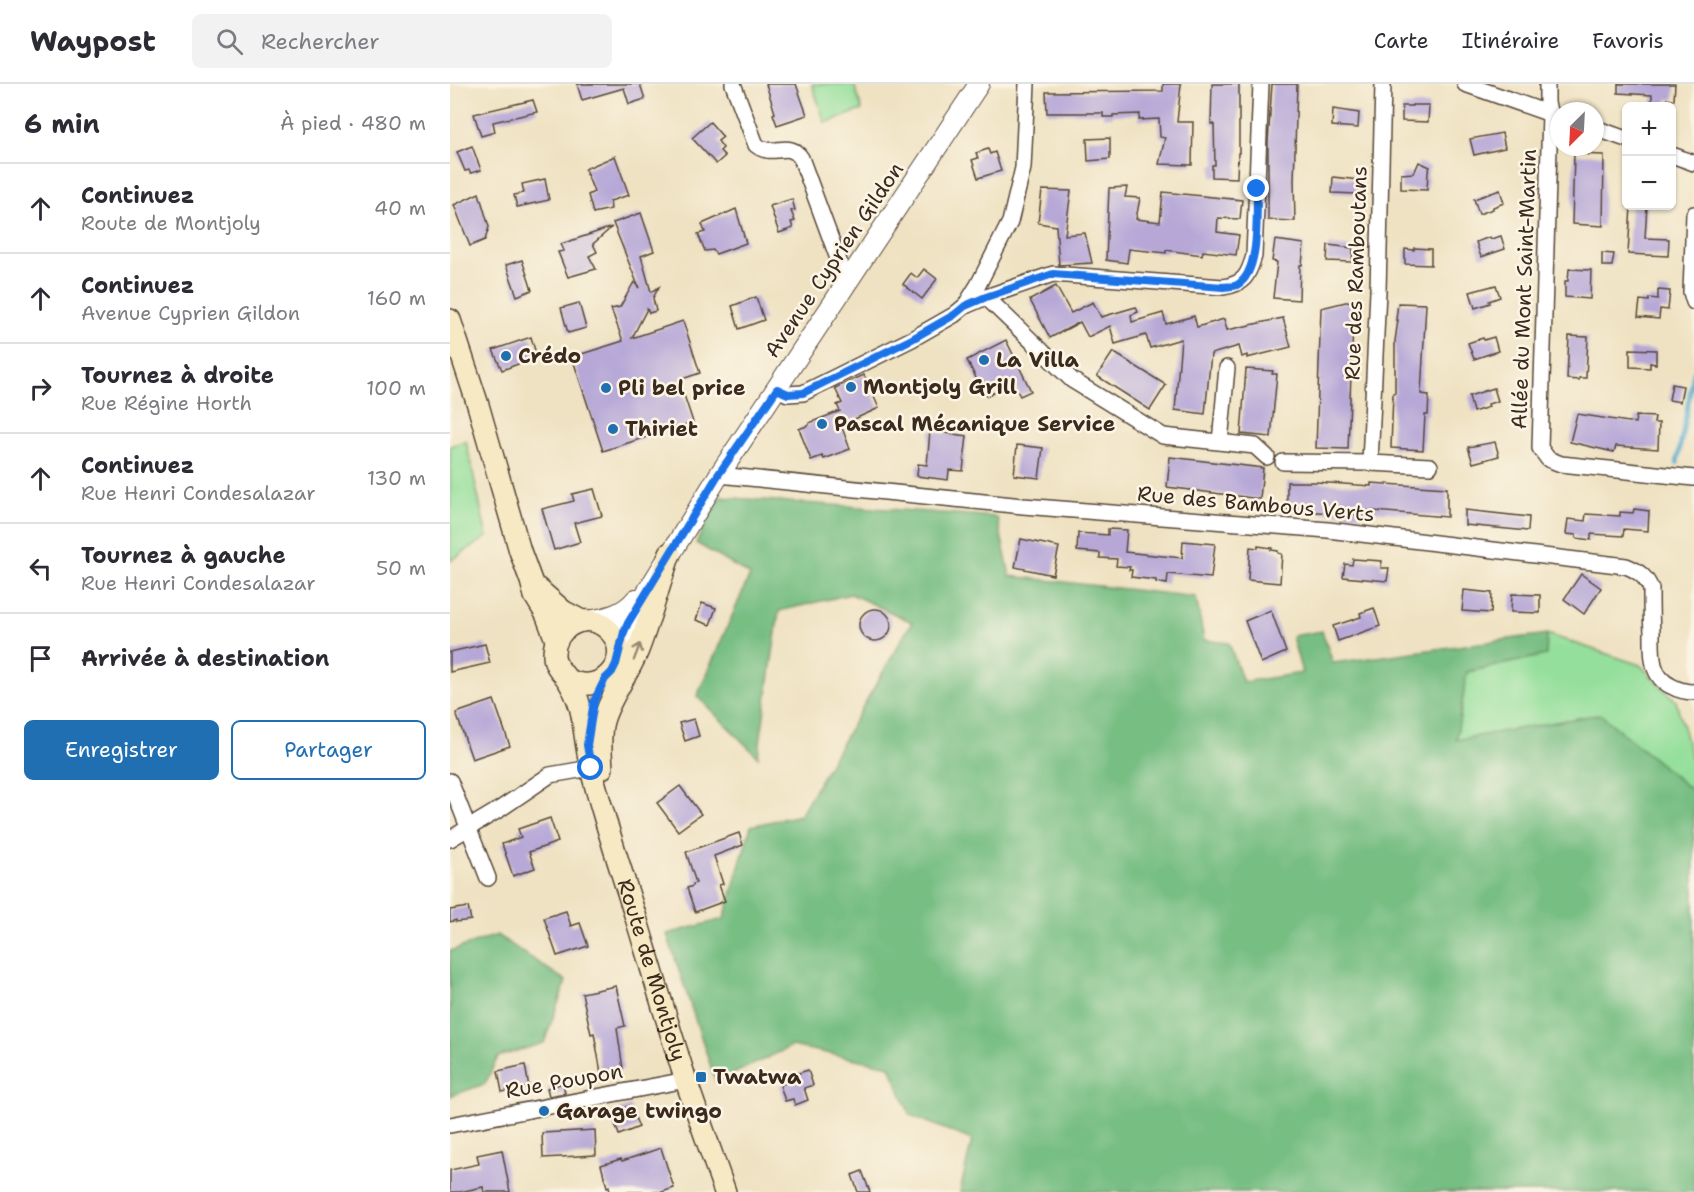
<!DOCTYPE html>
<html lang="fr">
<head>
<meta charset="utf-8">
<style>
  body { margin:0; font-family:"Shantell Sans",sans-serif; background:#f2f2f3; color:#2b2b33 }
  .controls { position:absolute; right:18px; top:18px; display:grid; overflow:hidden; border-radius:9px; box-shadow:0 2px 4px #0004 }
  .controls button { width:54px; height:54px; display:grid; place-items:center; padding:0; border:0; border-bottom:2px solid #e1e1e2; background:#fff; color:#2b2b33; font:30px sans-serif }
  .compass { position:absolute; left:1100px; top:18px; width:54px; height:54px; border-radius:50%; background:#fff; box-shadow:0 2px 4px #0004; rotate:204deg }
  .stop { position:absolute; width:18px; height:18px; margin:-14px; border:4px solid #1a73e8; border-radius:50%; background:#fff }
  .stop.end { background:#1a73e8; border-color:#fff; box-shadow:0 2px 6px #0008 }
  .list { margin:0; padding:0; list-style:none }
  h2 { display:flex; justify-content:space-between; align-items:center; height:78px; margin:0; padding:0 24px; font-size:26px }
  h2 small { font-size:20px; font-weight:400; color:#7c7c81 }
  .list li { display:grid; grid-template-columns:39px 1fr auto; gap:18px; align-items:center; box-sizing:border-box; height:90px; padding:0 24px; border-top:2px solid #e1e1e2 }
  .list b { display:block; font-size:22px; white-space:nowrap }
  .list p { margin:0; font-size:20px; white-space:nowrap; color:#7c7c81 }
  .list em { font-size:20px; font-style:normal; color:#7c7c81 }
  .actions { display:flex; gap:12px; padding:18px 24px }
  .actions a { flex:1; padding:14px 0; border:2px solid #1f6fb2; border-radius:9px; text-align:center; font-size:21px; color:#1f6fb2 }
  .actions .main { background:#1f6fb2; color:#fff }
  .icon { flex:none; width:33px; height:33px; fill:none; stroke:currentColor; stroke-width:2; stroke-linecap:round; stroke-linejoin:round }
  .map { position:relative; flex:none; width:1244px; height:1108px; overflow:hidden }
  header { display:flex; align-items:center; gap:36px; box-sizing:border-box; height:84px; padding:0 30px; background:#fff; border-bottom:2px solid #e1e1e2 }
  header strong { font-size:28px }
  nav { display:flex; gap:33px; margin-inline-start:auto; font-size:21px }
  .search { width:420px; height:54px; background:#f2f2f3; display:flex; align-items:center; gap:15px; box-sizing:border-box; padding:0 21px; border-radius:9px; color:#7c7c81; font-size:22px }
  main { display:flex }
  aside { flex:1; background:#fff }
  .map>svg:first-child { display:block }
  .green { fill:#94df9b; stroke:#68845c; stroke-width:1.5 }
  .forest { fill:#77be83; stroke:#597450; stroke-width:1.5 }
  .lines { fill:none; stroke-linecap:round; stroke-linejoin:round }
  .stream { stroke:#4fabcd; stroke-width:4.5 }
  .building { fill:#b6a7d7 }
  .minor-casing { stroke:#564637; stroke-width:18 }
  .tertiary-casing { stroke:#564637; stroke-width:22 }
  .secondary-casing { stroke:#564637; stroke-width:24 }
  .minor { stroke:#fff; stroke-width:15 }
  .tertiary { stroke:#fff; stroke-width:20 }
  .secondary { stroke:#f6e9c3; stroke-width:21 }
  .oneway { stroke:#988a70 }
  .route { stroke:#1a73e8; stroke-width:8 }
  .poi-dot { fill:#1f6fb2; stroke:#fcf5e5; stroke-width:2 }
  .labels { text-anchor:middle; stroke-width:5; stroke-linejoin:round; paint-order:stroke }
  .street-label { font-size:21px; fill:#3b2a1e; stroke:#fcf5e5 }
  .poi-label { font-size:21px; font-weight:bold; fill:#3b2a1e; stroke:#fcf5e5; text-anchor:start }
</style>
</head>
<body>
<header>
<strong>Waypost</strong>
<div class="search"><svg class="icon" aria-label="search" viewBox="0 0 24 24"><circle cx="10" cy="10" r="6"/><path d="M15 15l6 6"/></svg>Rechercher</div>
<nav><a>Carte</a><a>Itinéraire</a><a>Favoris</a></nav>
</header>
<main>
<aside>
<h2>6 min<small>À pied · 480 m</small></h2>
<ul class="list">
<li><svg class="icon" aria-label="ahead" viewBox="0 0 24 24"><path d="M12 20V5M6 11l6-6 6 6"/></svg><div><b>Continuez</b><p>Route de Montjoly</p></div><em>40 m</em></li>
<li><svg class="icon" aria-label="ahead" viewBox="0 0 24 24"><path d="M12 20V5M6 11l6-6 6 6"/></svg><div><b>Continuez</b><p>Avenue Cyprien Gildon</p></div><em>160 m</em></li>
<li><svg class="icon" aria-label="right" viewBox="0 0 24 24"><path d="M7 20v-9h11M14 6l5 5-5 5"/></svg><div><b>Tournez à droite</b><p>Rue Régine Horth</p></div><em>100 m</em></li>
<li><svg class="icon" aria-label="ahead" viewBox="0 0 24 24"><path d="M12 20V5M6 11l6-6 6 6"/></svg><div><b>Continuez</b><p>Rue Henri Condesalazar</p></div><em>130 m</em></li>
<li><svg class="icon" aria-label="left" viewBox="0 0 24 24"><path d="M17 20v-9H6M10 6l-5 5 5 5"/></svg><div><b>Tournez à gauche</b><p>Rue Henri Condesalazar</p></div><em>50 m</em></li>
<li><svg class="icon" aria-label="arrive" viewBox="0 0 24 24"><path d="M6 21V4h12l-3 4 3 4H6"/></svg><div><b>Arrivée à destination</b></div></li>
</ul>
<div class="actions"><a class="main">Enregistrer</a><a>Partager</a></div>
</aside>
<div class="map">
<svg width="1244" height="1108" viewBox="0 0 1244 1108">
  <rect width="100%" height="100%" fill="#fcf5e5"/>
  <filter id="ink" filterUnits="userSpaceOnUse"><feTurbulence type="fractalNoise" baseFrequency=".0167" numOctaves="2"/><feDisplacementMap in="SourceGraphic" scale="12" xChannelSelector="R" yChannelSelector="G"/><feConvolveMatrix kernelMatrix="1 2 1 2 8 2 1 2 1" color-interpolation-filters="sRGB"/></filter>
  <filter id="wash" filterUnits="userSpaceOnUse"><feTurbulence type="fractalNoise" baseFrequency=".008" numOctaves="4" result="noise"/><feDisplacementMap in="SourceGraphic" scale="24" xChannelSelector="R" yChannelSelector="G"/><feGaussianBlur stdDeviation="1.35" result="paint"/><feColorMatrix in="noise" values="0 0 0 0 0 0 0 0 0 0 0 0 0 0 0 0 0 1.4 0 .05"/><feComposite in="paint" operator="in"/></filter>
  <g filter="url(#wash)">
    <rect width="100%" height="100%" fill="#efe2c2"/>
    <g class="green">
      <polygon points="362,0 404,0 412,26 375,39"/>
      <polygon points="16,357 37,453 0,477 0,362"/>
      <polygon points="1097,550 1190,581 1226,617 1244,683 1244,708 1006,657 1017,588 1095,571"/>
    </g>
    <g class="forest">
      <polygon points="270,413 547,433 560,492 746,513 754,556 779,559 793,598 852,589 842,552 872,547 883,579 1097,550 1096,571 1017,588 1006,656 1150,630 1244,708 1244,1108 510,1108 522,1056 460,1031 440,982 342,962 266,998 217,850 274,835 301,742 350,731 462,538 401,510 329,527 308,673 247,612 300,491 246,459"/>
      <polygon points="47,851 116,897 94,959 48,973 35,1000 0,1012 0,867"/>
    </g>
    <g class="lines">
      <polyline class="stream" points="1227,379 1244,288"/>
    </g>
    <g id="blocks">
      <g class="building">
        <polygon points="127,0 190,0 195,15 179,20 174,4 132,16"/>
        <polygon points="316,0 346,0 357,31 327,41 323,30 325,29"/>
        <polygon points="713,0 731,0 727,38 743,38 742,81 709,80 715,54 710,53 709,35 689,36 690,30 663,31 663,33 653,33 653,29 597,29 596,8 713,7"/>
        <polygon points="762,0 789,0 789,69 788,69 787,94 762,93 762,81 765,81 764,40 761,40"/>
        <polygon points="822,0 847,0 844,97 845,137 818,136 818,59"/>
        <polygon points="1168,0 1225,0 1224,16 1217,15 1217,21 1202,20 1202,11 1168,9"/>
        <polygon points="83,16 87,28 43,38 45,48 31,52 24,30"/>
        <polygon points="962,21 979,21 978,38 952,37 952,22 962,22"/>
        <polygon points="883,25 909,29 908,44 882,42"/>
        <polygon points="260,38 273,53 268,57 273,64 270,67 275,72 266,80 242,54"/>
        <polygon points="1052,49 1055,64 1024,71 1020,55"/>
        <polygon points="660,54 660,75 638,77 637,55"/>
        <polygon points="22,62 31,86 21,89 19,86 15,87 7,68"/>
        <polygon points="538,65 540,70 545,68 551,87 528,94 522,76 528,74 526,69"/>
        <polygon points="1124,70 1154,71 1153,142 1122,140"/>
        <polygon points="165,72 179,111 160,117 161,125 143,129 138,111 144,108 135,85"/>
        <polygon points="969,78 980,83 978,88 977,106 951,105 951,90 964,89"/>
        <polygon points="883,93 909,96 908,110 882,109"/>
        <polygon points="95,95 99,116 67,123 64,111 74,109 72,100"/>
        <polygon points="677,103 675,113 690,114 686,135 710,138 713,108 792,116 790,135 768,134 767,148 789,151 786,171 753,167 752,171 716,166 716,169 679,165 677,179 656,176 659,104"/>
        <polygon points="592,106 621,107 615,151 635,149 642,179 609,181 606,142 588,139"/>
        <polygon points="1050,106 1054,119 1043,123 1043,125 1029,130 1024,115"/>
        <polygon points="29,109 39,143 35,156 20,162 4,121"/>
        <polygon points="342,115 345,126 341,127 345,137 341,138 343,144 329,149 320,122"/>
        <polygon points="1181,122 1197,122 1195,154 1219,155 1218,172 1178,170"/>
        <polygon points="286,125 296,159 266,170 263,166 255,167 248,150 255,148 252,140"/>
        <polygon points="191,129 204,167 191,172 201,208 209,203 203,214 206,227 199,229 197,225 182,254 233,237 250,289 229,296 243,338 153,367 122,273 173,257 161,225 170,223 184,198 189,204 163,139"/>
        <polygon points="162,143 143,160 147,168 139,172 146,185 118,193 108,168 114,167 111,160"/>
        <polygon points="1051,152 1055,165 1031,173 1026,158 1040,153 1041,155"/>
        <polygon points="825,156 854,160 852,181 850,181 849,216 823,214 827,178 822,177"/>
        <polygon points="878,161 903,164 902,178 877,177"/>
        <polygon points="964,164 981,165 981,181 955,180 955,165 964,166"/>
        <polygon points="1152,169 1164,170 1162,182 1152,182"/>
        <polygon points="72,176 82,206 67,212 56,181"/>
        <polygon points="474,185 487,195 472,215 453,200 461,189 467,194"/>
        <polygon points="1119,185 1141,186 1140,215 1115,213 1115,197 1118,197"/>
        <polygon points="1046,201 1050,213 1039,217 1040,219 1025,224 1020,208"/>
        <polygon points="606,202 621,229 643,218 651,233 686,223 688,228 681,231 682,238 713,229 716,240 744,232 747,243 774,235 777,246 833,234 841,263 797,274 797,271 792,273 789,262 761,270 755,330 725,326 731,255 700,264 696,251 665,260 660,242 638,253 630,238 600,254 580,216"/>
        <polygon points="1208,206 1220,207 1218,226 1210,225 1209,235 1188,233 1190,216 1199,217 1199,214 1208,215"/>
        <polygon points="306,213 314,236 289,245 282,222"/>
        <polygon points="904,216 898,365 866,364 871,224"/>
        <polygon points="129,219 136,244 118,249 111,224"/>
        <polygon points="948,219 976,220 971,310 979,311 978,331 975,331 973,366 941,364 943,309 945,309 945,257 948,236 946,236"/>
        <polygon points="1119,252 1138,253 1136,294 1129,294 1129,296 1117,295"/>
        <polygon points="81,253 87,273 52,286 43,266"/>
        <polygon points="1044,253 1048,267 1024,275 1018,259 1033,254 1034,256"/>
        <polygon points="556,256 581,307 570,312 563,299 537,312 535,307 533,308 517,276"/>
        <polygon points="1180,265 1206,266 1206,280 1200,279 1200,284 1180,283"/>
        <polygon points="663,268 716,301 700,326 647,292"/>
        <polygon points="796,285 823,287 822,290 827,290 821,353 791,350"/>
        <polygon points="414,291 429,324 391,341 400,365 374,375 372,372 361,376 349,345 359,341 359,339 390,327 387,321 392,319 385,304"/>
        <polygon points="1222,300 1233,302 1230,318 1219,316"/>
        <polygon points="1044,304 1048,317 1038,320 1039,323 1023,328 1019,312"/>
        <polygon points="1127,330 1185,339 1186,332 1205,333 1204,339 1209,339 1208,365 1166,362 1164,368 1120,358"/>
        <polygon points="480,347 517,352 513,387 499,386 498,396 467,392 468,380 477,381"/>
        <polygon points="1045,358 1049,372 1023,379 1018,363"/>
        <polygon points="567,361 593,364 589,394 564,391"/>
        <polygon points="720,373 813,384 810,415 717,403"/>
        <polygon points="837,398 866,398 921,402 921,399 997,404 997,433 912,426 912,431 837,426"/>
        <polygon points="144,405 152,432 124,439 130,458 104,466 92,425 124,417 122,410"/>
        <polygon points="1184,425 1199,427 1198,447 1174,445 1173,452 1141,450 1141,456 1126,454 1126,451 1116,450 1118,435 1135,437 1136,430 1170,432 1170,428 1183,429"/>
        <polygon points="1015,426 1079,433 1078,447 1015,441"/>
        <polygon points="658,445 677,446 675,468 732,474 733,457 765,460 761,494 718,490 717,500 706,498 706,496 681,493 682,486 679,486 680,483 666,482 667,475 650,474 650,469 627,467 628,449 658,451"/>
        <polygon points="571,455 609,463 603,491 565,483"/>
        <polygon points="808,462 822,464 821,466 828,467 828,469 832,470 830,499 798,496 800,463 808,464"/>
        <polygon points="903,475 932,477 931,484 939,484 937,497 893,493 895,480 902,481"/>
        <polygon points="1131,490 1151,504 1134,530 1114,515"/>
        <polygon points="1014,506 1042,509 1041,529 1012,527"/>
        <polygon points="1062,510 1090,511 1090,529 1061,528"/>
        <polygon points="252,519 266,524 260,541 246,536"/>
        <polygon points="924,524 930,542 888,557 883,542 911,533 910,529"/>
        <circle cx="425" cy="541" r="16"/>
        <polygon points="821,526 836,568 811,579 795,537"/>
        <polygon points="35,560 40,579 0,588 0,568"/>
        <polygon points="44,616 60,662 22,675 6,629"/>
        <polygon points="244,635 249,652 235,657 229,639"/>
        <polygon points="230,702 251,730 228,747 207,719"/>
        <polygon points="100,734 108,758 79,768 85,784 63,792 52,760 71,753 68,745"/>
        <polygon points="289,749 293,761 264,772 273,800 269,801 275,817 245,828 237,804 243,802 243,800 246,799 236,768"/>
        <polygon points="18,823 21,836 6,838 6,836 0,838 0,826"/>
        <polygon points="116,827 121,842 130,839 138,862 107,872 94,834"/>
        <polygon points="166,902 175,942 167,944 173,985 151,989 144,949 141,950 132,909"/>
        <polygon points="75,981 79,1003 52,1008 48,987"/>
        <polygon points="358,986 363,1001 354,1004 358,1016 345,1021 343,1015 335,1017 330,1001 338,998 337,993"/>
        <polygon points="113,999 115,1009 99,1012 97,1004"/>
        <polygon points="180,1022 189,1043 169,1051 161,1029"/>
        <polygon points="145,1046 146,1071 93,1074 92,1049"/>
        <polygon points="211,1064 224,1104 212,1108 160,1108 159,1102 157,1103 151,1081 171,1075 172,1077"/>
        <polygon points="52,1066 60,1108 34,1108 33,1103 10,1108 0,1108 0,1086 29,1080 27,1071"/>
        <polygon points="412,1087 420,1108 408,1108 402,1091"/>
      </g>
    </g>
  </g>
  <g filter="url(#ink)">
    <use href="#blocks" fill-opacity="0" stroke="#564637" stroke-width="1.5"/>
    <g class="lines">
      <defs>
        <g id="minor">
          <path d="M283 0 306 61C324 75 338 55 351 74L397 199"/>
          <polyline points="1015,0 1106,32"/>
          <polyline points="1097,0 1097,19 1100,30 1090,364 1098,375 1111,380 1244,394"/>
          <polyline points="1145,44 1176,55"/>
          <polyline points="1222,71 1244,79"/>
          <polyline points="1244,130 1241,208 1244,218"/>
          <polyline points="536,213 622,296 713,352 805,362 817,373"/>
          <path d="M515 222 536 213 603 190 773 203C794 200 798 192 804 172L811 0"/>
          <polyline points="327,305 338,310 353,309 462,255 504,231 515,222 528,201 560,138 573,84 577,0"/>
          <polyline points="770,358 777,284"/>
          <polyline points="833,378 920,379 928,207 933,0"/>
          <polyline points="920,379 980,382"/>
          <path d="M269 391 573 422 878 446 1176 482C1189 487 1196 493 1201 505 1201 520 1201 534 1202 548 1202 569 1200 592 1221 602 1228 606 1236 608 1244 608"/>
          <polyline points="0,697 38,794"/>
          <polyline points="0,755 50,725 100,691 141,684"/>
          <polyline points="0,1041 236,996"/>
        </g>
        <g id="tertiary">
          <path d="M138 537C157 534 174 530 186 515"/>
          <polyline points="168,571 178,539 269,391 529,0"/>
        </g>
        <g id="secondary">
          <polyline points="0,236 28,321 70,467 81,497 85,512 96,530 106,556"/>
          <polyline points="87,504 113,527 132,537"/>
          <path id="s1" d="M117 595C155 616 188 568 155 543 134 527 103 544 104 571 104 583 113 588 119 598 125 608 130 619 132 631 135 649 137 667 141 685 154 736 171 786 187 837 203 890 219 944 236 997 249 1034 262 1071 275 1108"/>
          <path d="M152 684C151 668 149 652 153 637 160 612 178 591 188 566 200 535 209 501 220 469"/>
        </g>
      </defs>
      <use href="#minor" class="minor-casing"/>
      <use href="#tertiary" class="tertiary-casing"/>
      <use href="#secondary" class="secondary-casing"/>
      <use href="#minor" class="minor"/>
      <use href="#tertiary" class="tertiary"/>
      <use href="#secondary" class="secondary"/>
    </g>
    <defs><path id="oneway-shaft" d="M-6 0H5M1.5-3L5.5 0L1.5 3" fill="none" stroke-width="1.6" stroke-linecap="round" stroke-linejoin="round" transform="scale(1.5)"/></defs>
    <use class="oneway" href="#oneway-shaft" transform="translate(187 568) rotate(-69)"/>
  </g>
  <g class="lines" filter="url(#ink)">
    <path class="route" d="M141 684 137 661 144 617 155 595 162 588 166 580 174 548 178 539 268 391 327 305 338 310 353 309 462 255 504 231 515 222 536 213 603 190 773 203C777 202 784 203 787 201 811 188 806 129 807 105"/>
  </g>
  <g class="poi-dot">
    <circle cx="56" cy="272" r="6"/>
    <circle cx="534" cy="276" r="6"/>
    <circle cx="401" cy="303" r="6"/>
    <circle cx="156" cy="304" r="6"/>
    <circle cx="372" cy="340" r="6"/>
    <circle cx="163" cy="345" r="6"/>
    <rect x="245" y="987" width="12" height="12" rx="3"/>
    <circle cx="94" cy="1027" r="6"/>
  </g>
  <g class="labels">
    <g class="street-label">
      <text transform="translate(384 176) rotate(-56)" y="7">Avenue Cyprien Gildon</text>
      <text transform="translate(906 189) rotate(-88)" y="7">Rue des Ramboutans</text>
      <text transform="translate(1074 205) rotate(-88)" y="7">Allée du Mont Saint-Martin</text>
      <text transform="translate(806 420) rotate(5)" y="7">Rue des Bambous Verts</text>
      <text dy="7" stroke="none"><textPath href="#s1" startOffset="504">Route de Montjoly</textPath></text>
      <text transform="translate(114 997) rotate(-10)" y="7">Rue Poupon</text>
    </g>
    <g class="poi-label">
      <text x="68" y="279">Crédo</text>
      <text x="546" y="283">La Villa</text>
      <text x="413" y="310">Montjoly Grill</text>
      <text x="168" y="311">Pli bel price</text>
      <text x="384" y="347">Pascal Mécanique Service</text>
      <text x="175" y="352">Thiriet</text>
      <text x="263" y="1000">Twatwa</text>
      <text x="106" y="1034">Garage twingo</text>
    </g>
  </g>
</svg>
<div class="controls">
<button>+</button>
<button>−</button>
</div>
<svg class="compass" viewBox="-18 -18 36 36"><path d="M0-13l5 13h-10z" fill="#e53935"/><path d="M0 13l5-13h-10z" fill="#7c7c81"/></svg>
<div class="stop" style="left:141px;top:684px"></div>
<div class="stop end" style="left:807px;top:105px"></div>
</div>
</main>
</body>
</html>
